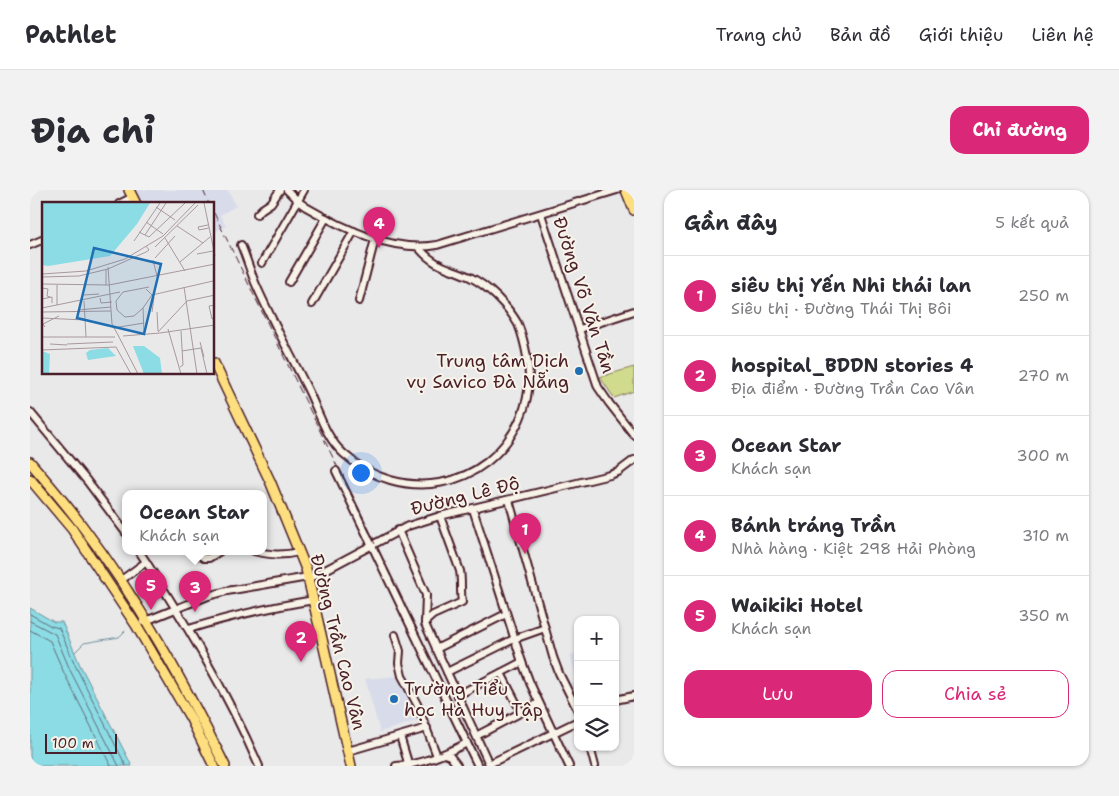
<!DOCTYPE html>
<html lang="vi">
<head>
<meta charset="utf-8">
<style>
  body { margin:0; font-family:"Shantell Sans",sans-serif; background:#f2f2f3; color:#2b2b33 }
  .controls { position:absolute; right:15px; bottom:15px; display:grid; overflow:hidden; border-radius:10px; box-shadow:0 1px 4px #0004 }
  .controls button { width:45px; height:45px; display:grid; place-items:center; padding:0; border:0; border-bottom:1px solid #e1e1e2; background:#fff; color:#2b2b33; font:25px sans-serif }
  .scale { position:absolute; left:15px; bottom:12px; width:72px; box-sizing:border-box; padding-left:5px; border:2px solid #4a1f2b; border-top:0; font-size:14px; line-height:18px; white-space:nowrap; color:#4a1f2b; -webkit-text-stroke:4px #f7f3e8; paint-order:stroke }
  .you { position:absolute; left:330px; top:282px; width:18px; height:18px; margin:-12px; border:4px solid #fff; border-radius:50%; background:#1a73e8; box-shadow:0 0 0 8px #1a73e833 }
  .badge { display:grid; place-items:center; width:32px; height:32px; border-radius:50%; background:#db2777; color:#fff; font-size:16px; font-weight:700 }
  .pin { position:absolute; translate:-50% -41px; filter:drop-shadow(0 1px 2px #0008) }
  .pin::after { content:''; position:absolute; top:26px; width:18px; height:15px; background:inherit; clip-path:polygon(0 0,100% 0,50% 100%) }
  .popup { position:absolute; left:92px; top:300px; width:145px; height:65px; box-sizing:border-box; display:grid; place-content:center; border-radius:10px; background:#fff; filter:drop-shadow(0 1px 4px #0005); font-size:16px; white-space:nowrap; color:#7c7c81 }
  .popup b { font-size:19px; color:#2b2b33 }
  .popup::after { content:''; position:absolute; left:50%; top:100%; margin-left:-10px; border:10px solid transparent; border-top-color:#fff }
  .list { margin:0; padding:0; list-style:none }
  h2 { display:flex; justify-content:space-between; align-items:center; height:65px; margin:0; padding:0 20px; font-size:21px }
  h2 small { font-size:16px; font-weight:400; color:#7c7c81 }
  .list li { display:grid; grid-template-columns:32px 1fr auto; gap:15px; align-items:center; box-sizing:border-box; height:80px; padding:0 20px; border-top:1px solid #e1e1e2 }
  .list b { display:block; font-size:19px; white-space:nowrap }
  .list p { margin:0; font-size:16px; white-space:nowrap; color:#7c7c81 }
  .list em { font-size:16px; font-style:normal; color:#7c7c81 }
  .actions { display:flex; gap:10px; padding:15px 20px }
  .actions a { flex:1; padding:11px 0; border:1px solid #db2777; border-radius:15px; text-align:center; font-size:18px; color:#db2777 }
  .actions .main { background:#db2777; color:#fff }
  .icon { flex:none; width:28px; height:28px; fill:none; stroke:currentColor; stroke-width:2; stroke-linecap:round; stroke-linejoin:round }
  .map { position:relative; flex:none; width:604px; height:576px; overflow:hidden; border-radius:15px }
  header { display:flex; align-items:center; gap:30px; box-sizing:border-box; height:70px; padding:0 25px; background:#fff; border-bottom:1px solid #e1e1e2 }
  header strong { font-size:24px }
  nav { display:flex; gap:28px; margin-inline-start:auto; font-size:18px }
  .intro { display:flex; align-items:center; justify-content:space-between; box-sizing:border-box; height:120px; padding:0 30px }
  h1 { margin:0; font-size:35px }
  .button { padding:12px 22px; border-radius:15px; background:#db2777; color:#fff; font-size:18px; font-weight:700 }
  main { display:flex; gap:30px; padding:0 30px }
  aside { flex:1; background:#fff; border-radius:15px; box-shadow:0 1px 4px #0004 }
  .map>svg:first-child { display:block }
  .built { fill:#d8dcea }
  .green { fill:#d0db8d; stroke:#8d7d5c }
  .water { fill:#8bdce5; stroke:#71909b }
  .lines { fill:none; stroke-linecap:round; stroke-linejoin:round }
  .shore { stroke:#646b75; stroke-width:1 }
  .stream { stroke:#71909b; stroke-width:1 }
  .minor-casing { stroke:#4a1f2b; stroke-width:10 }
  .major-casing { stroke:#4a1f2b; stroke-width:12 }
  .minor { stroke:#f7f3e8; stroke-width:6 }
  .major { stroke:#fedf80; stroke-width:9 }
  .rail { stroke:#4a1f2b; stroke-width:1; stroke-dasharray:8 4; stroke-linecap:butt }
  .poi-dot { fill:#1f6fb2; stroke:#f7f3e8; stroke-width:2 }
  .labels { text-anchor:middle; stroke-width:4; stroke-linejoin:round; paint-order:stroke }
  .street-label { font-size:18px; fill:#4a1f2b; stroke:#f7f3e8 }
  .poi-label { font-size:18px; fill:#4a1f2b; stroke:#f7f3e8; text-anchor:end }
  .inset-road { fill:none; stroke:#a9989d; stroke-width:1 }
  .view { fill:#1f6fb2; fill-opacity:0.15; stroke:#1f6fb2; stroke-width:2.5 }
  .inset-edge { fill:none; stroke:#4a1f2b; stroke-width:2.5 }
</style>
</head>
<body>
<header>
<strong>Pathlet</strong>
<nav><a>Trang chủ</a><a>Bản đồ</a><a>Giới thiệu</a><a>Liên hệ</a></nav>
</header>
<div class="intro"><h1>Địa chỉ</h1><a class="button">Chỉ đường</a></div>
<main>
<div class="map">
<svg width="604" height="576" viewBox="0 0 604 576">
  <rect width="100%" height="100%" fill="#e9e9e9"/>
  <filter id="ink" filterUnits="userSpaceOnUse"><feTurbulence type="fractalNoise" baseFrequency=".02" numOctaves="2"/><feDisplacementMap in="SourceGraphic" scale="10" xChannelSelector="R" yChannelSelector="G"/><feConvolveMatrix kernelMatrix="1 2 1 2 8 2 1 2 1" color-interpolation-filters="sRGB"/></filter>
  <g filter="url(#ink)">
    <g class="built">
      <polygon points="106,0 198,0 206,16 190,25 196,36 184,42 184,14 112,14"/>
      <polygon points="548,462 548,494 540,497 539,494 547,491 540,465"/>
      <polygon points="379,485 393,529 350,542 335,489"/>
    </g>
    <polygon class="green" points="604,177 604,201 584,208 570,187"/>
    <polygon class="water" points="0,418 24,432 32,432 50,475 102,576 0,576"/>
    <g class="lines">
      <g class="shore">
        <polyline points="0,424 21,436 29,438 46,477 96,576"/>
        <polyline points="0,431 25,444 40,480 89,576"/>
        <polyline points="0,440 20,451 34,483 81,576"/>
      </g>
      <polyline class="stream" points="45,462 54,453 89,447 95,441"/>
      <defs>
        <g id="minor">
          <path d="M257 0 269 12 276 17C312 38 365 63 407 55L587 0"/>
          <polyline points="89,14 103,7"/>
          <polyline points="227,24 232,19 241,13 250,0"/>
          <polyline points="511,24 568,197 579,213 604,245"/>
          <polyline points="0,55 14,49"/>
          <path d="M211 55C217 69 221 84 227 97 243 133 262 167 279 202 289 223 296 248 314 264 370 315 458 301 490 229 499 209 501 188 497 167 495 156 492 144 488 134 478 116 458 96 440 87 418 77 405 77 389 58"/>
          <polyline points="232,73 274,0"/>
          <polyline points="259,92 296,28"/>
          <polyline points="329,111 345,49"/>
          <polyline points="282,114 324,41"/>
          <polyline points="550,139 604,121"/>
          <polyline points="0,222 57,291 96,343"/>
          <polyline points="306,281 448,576"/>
          <polyline points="479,310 523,467 529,483 548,521"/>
          <polyline points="443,319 492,472 500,493 539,576"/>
          <polyline points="368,340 396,405 395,434 459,574 548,531"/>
          <path d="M109 361C154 430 196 500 229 576"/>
          <path d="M224 361C240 365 252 366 269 362"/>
          <polyline points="168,364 174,368 179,368 190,361"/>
          <polyline points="90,391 116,372"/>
          <polyline points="113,432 178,406 197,401 284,386 378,336 410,326 580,285 588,282 604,270"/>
          <path d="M395 432 403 425 432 412C430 401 432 392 430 381L410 326"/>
          <path d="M159 439C200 426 241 417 284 410"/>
          <polyline points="365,445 370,461 369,473 372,486 387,514 407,566"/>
          <polyline points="406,459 476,424"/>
          <polyline points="417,482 484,449 515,438"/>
          <polyline points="471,483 491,522"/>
          <polyline points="428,505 492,472"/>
          <polyline points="585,510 604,506"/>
          <polyline points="448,545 509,513"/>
          <polyline points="370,546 379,576"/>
          <polyline points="560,557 565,576"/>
          <polyline points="318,561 397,538"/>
          <polyline points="414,564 420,566 427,575"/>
          <path d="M366 576C391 575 415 564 437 553"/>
        </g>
        <g id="major">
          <polyline points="99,0 106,14"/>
          <polyline points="596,0 604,20"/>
          <polyline points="184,173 240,291 276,379 321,576"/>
          <path d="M0 272C18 293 36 314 53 337 109 411 154 493 195 576"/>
          <polyline points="0,289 42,339 106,435 161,529 184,576"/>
        </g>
      </defs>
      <use href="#minor" class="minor-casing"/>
      <use href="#major" class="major-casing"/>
      <use href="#minor" class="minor"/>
      <use href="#major" class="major"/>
      <g class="rail">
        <polyline points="173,0 179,14"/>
        <polyline points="184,23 453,576"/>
      </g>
    </g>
  </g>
  <g class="poi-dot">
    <circle cx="549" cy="181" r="5"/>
    <circle cx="364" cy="509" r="5"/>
  </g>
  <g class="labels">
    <g class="street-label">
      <text transform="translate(554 105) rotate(72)" y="6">Đường Võ Văn Tần</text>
      <text transform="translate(435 306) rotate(-14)" y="6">Đường Lê Độ</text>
      <text transform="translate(308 452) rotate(76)" y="6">Đường Trần Cao Vân</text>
    </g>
    <g class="poi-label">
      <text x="539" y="177">Trung tâm Dịch<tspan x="539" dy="21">vụ Savico Đà Nẵng</tspan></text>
      <text x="374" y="505" text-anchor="start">Trường Tiểu<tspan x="374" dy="21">học Hà Huy Tập</tspan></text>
    </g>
  </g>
  <g transform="translate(12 12)">
    <rect width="172" height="172" fill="#e9e9e9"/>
    <path d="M0 1H108L95 22 68 54 6 64 0 63ZM91 144H102L118 156 120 172H102ZM66 146 74 154 46 158 44 151 48 148ZM0 149 8 152 7 172H0Z" fill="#8bdce5"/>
    <path class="inset-road" d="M162 1 173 54M114 5 133 18M104 20 121 32M166 23 156 25 157 28 167 26M135 24 161 41M97 30 107 35 143 1M103 33 124 1M123 36 143 69M92 39 118 1M113 45 156 3M155 52 171 49M113 56 133 34M111 58 115 74M138 60 168 35M66 65 70 122 76 133M0 72 44 69 83 57 121 34 153 1M0 75 37 74 66 67 104 50 107 48 104 44M0 82 67 83 173 62M64 83V68M142 85 155 172M0 86 6 87 5 94 8 95M104 87 112 95 110 110M42 93 57 92M58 96 59 101 70 100M0 97 10 95V101M42 99 44 135M15 103V83M173 103 167 104 170 117 173 116M0 106 78 90M101 106 92 114 83 115 75 108 74 99 81 90 107 85M36 108 69 105M0 110 69 109M115 110 116 129M0 116 43 118M3 125 1 122 17 114M71 126 102 121M126 127 139 172M116 130 145 99 173 93M102 131 101 106 110 93 171 79M118 131 173 123M76 133 96 172M81 134 118 131M0 135H73M158 140 162 155M8 142 25 143M25 142 71 140M159 146 165 172M0 148 74 145 89 172M140 149 159 146M138 165 141 163 139 129"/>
    <path class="view" d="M52 46 119 62 102 132 35 116Z"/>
    <rect width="172" height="172" class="inset-edge"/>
  </g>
</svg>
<div class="controls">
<button>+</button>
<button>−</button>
<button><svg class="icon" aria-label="layers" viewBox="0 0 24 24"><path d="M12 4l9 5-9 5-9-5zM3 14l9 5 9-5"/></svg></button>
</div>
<div class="scale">100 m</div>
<div class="you"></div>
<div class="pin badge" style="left:495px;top:364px">1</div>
<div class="pin badge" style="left:271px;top:472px">2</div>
<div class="pin badge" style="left:165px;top:422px">3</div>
<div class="popup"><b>Ocean Star</b>Khách sạn</div>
<div class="pin badge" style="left:349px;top:58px">4</div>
<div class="pin badge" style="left:121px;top:420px">5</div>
</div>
<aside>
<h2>Gần đây<small>5 kết quả</small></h2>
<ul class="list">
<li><span class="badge">1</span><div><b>siêu thị Yến Nhi thái lan</b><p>Siêu thị · Đường Thái Thị Bôi</p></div><em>250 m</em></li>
<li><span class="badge">2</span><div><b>hospital_BDDN stories 4</b><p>Địa điểm · Đường Trần Cao Vân</p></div><em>270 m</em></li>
<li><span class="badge">3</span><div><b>Ocean Star</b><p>Khách sạn</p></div><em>300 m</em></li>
<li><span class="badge">4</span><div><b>Bánh tráng Trần</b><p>Nhà hàng · Kiệt 298 Hải Phòng</p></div><em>310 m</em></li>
<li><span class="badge">5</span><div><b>Waikiki Hotel</b><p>Khách sạn</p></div><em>350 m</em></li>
</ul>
<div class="actions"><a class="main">Lưu</a><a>Chia sẻ</a></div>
</aside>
</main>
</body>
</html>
